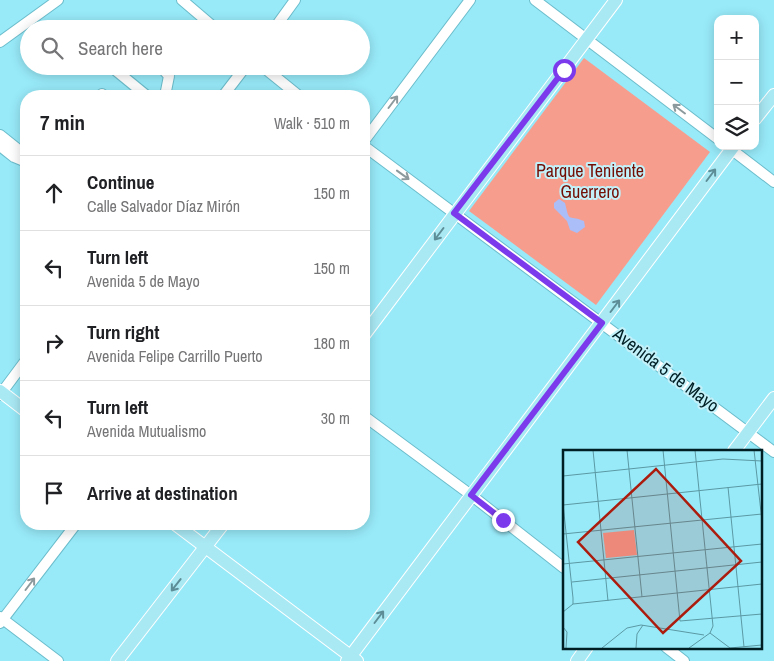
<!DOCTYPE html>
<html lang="en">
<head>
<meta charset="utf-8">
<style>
  body { margin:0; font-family:"Archivo Narrow",sans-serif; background:#f6f6f6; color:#202124 }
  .controls { position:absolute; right:15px; top:15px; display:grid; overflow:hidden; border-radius:10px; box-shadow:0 2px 12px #0003 }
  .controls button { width:45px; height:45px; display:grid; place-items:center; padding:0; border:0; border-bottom:1px solid #e0e0e0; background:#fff; color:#202124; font:25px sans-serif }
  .stop { position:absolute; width:15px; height:15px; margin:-11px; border:4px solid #7c3aed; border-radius:50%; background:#fff }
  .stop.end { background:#7c3aed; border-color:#fff; box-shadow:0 1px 5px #0008 }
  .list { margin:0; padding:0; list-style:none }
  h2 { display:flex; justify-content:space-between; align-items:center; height:65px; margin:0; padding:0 20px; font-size:21px }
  h2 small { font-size:16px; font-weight:400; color:#757577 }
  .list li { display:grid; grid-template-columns:32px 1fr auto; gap:15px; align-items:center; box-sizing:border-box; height:75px; padding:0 20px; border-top:1px solid #e0e0e0 }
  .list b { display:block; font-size:19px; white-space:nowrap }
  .list p { margin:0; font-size:16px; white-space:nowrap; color:#757577 }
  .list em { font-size:16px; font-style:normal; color:#757577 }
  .icon { flex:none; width:28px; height:28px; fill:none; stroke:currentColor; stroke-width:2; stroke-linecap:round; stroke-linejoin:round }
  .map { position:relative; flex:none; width:774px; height:661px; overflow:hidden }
  .search { position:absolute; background:#fff; box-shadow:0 2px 12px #0003; left:20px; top:20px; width:350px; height:55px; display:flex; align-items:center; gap:12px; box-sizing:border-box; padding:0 18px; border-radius:28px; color:#757577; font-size:19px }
  .panel { position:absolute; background:#fff; box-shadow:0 2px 12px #0003; left:20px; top:90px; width:350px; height:440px; border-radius:20px }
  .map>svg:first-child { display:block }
  .green { fill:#f79d8e }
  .water { fill:#abbef7 }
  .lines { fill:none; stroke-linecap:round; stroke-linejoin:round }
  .minor-casing { stroke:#6cbdcc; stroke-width:12 }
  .major-casing { stroke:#fff; stroke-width:14 }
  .minor { stroke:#fff; stroke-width:10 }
  .major { stroke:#a9e9f4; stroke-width:12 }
  .oneway { stroke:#8c9a9d }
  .oneway2 { stroke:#5d8e97 }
  .route { stroke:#7c3aed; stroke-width:6 }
  .labels { text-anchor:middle; stroke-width:4; stroke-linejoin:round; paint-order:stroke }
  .park-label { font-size:18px; fill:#730e05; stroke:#c3f1fa }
  .street-label { font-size:18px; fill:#001f25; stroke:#c3f1fa }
  .inset-road { fill:none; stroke:#5b99a4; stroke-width:1 }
  .view { fill:#ac1c0e; fill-opacity:0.15; stroke:#ac1c0e; stroke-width:2.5 }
  .inset-edge { fill:none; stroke:#001f25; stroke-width:2.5 }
</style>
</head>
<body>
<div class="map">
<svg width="774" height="661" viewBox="0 0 774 661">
  <rect width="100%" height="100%" fill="#98eaf9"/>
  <polygon class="green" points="584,58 710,152 596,305 469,211"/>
  <path class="water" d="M559 199 565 203C570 224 567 214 584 221L585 227 577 233 570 230 567 221 554 208V203Z"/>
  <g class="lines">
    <defs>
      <g id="minor">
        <polyline points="182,0 216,29"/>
        <polyline points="535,0 718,139"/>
        <polyline points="274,29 295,0"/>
        <polyline points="0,42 58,0"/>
        <polyline points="160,66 169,76 165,96"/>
        <polyline points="262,66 299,96"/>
        <polyline points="114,69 147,96"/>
        <polyline points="102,94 104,96"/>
        <polyline points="223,96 246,66"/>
        <polyline points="0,135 20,151 26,160"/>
        <polyline points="364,141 470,0"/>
        <polyline points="0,146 14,157 26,162"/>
        <polyline points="364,146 774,452"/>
        <polyline points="727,146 774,182"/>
        <polyline points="0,395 26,360"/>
        <polyline points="364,416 471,495 564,568"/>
        <polyline points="0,617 58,661"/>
        <polyline points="0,623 76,524"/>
        <polyline points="666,647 684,661"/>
      </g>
      <g id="major">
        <polyline points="755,119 774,95"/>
        <polyline points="364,335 616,0"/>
        <polyline points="0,391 26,411"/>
        <polyline points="734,451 774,398"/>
        <polyline points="175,524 357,661"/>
        <polyline points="117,661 223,524"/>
        <polyline points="347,661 734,146"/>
        <polyline points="577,661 587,647"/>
      </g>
    </defs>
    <use href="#minor" class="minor-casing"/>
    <use href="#major" class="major-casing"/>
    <use href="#minor" class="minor"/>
    <use href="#major" class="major"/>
  </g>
  <defs><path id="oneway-shaft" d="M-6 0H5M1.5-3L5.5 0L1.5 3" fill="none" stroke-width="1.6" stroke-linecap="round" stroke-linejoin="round" transform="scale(1.25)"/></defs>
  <g class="oneway">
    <use href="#oneway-shaft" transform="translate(393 102) rotate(-53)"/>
    <use href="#oneway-shaft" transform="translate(679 109) rotate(-143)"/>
    <use href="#oneway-shaft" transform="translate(403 175) rotate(36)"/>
    <use href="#oneway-shaft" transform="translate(30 584) rotate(-53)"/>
  </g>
  <g class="oneway2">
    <use href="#oneway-shaft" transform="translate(711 175) rotate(-53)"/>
    <use href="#oneway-shaft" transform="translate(439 234) rotate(127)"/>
    <use href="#oneway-shaft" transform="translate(615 306) rotate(-53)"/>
    <use href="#oneway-shaft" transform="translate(176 585) rotate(128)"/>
    <use href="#oneway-shaft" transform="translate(379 617) rotate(-53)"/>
  </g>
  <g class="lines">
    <polyline class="route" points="503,520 471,495 602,323 454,213 564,70"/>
  </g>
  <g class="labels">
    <g class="park-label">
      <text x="590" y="177">Parque Teniente<tspan x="590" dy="21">Guerrero</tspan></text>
    </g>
    <g class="street-label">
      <text transform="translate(666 370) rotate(37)" y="6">Avenida 5 de Mayo</text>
    </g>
  </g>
  <g transform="translate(563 450)">
    <rect width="199" height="199" fill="#98eaf9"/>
    <path d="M71 80 74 105 43 108 40 83Z" fill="#f79d8e"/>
    <path class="inset-road" d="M30 0 45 151M64 0 79 147M100 0 117 171 199 164M132 0 136 40M191 0 199 71M0 26 160 9 199 11M165 37 181 197M0 55 199 34M0 84 199 64M0 114 199 94M9 132 199 112M10 154 199 134M0 162 10 154V148L0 54M0 177 4 182 3 198M147 183 167 198 199 195M39 198 64 178 78 175 141 185M73 198 74 184 80 175M126 198 147 183 150 176 136 40"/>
    <path class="view" d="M93 19 178 111 100 183 15 92Z"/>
    <rect width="199" height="199" class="inset-edge"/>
  </g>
</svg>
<div class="controls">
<button>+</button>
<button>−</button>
<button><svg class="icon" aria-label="layers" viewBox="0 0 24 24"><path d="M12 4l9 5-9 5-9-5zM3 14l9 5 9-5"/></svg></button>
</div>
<div class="stop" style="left:564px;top:70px"></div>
<div class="stop end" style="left:503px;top:520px"></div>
<div class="search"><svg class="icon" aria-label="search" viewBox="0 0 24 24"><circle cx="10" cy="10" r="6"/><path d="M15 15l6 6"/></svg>Search here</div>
<section class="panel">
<h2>7 min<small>Walk · 510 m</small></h2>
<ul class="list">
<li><svg class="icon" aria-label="ahead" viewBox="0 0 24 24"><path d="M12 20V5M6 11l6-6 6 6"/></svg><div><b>Continue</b><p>Calle Salvador Díaz Mirón</p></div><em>150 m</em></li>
<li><svg class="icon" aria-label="left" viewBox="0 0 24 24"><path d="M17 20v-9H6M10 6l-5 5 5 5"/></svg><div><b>Turn left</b><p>Avenida 5 de Mayo</p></div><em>150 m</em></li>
<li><svg class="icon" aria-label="right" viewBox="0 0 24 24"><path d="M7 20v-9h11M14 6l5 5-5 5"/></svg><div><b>Turn right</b><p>Avenida Felipe Carrillo Puerto</p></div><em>180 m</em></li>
<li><svg class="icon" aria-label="left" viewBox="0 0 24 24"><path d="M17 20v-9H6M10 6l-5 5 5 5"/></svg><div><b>Turn left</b><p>Avenida Mutualismo</p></div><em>30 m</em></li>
<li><svg class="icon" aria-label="arrive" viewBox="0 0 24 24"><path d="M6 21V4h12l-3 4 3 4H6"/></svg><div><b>Arrive at destination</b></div></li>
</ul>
</section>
</div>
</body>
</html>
